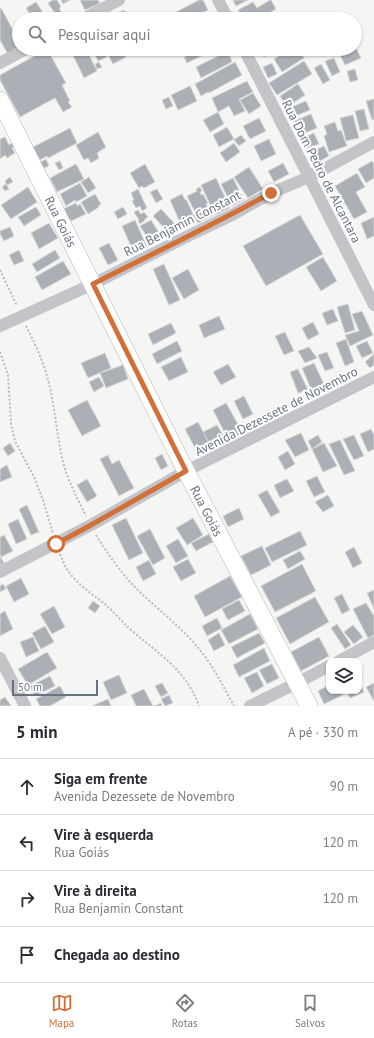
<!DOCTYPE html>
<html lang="pt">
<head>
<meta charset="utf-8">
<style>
  body { margin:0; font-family:"PT Sans",sans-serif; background:#f2f2f3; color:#2b2b33 }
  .controls { position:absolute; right:12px; bottom:12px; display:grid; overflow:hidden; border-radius:8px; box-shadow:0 1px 3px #0004 }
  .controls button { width:36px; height:36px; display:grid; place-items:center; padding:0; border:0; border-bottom:1px solid #e1e1e2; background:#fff; color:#2b2b33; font:20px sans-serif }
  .scale { position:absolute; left:12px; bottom:10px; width:86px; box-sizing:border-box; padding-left:4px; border:2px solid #687281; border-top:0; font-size:11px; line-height:14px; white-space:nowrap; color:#687281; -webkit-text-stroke:3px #fff; paint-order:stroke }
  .stop { position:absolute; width:12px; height:12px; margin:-9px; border:3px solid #d17038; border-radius:50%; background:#fff }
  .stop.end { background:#d17038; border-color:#fff; box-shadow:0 1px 4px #0008 }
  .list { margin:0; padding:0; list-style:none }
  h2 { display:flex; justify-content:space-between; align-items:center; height:52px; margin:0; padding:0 16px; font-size:17px }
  h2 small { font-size:13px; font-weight:400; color:#7c7c81 }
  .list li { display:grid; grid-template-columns:26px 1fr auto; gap:12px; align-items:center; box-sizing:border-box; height:56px; padding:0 16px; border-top:1px solid #e1e1e2 }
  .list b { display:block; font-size:15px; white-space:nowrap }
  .list p { margin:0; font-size:13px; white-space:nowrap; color:#7c7c81 }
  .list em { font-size:13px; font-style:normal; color:#7c7c81 }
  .icon { flex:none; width:22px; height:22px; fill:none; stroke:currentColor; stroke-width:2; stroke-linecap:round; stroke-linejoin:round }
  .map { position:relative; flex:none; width:374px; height:706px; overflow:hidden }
  .search { position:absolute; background:#fff; box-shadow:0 1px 3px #0004; left:12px; right:12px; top:12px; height:44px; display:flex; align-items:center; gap:10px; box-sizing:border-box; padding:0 14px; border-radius:22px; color:#7c7c81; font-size:15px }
  .sheet { height:276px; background:#fff }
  nav { display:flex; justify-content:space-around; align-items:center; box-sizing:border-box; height:56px; border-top:1px solid #e1e1e2; background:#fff; font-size:11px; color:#7c7c81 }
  nav a { display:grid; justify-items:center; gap:2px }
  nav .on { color:#d17038 }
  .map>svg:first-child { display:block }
  .building { fill:#abafb6; stroke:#d7d7d6 }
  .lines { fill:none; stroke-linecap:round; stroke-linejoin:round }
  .secondary-casing { stroke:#b4b7bc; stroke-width:18 }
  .path { stroke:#b9bbbe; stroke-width:2; stroke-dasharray:2 2; stroke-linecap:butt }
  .street { stroke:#c2c4c8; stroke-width:12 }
  .secondary { stroke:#fff; stroke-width:17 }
  .route { stroke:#d17038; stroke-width:5 }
  .labels { text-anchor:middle; stroke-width:4; stroke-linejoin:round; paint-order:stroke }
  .street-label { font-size:13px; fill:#687281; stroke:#fff }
</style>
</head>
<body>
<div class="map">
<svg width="374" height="706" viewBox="0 0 374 706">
  <rect width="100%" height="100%" fill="#f5f6f3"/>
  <g class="building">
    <polygon points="53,0 57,0 61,7 59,8 64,17 61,19 53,19 50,14 54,12 48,3"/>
    <polygon points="61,0 70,0 63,4"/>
    <polygon points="80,0 98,0 100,3 85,10"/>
    <polygon points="199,0 203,0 208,10 200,14 202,18 200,19 179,19 176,12"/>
    <polygon points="233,0 248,0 236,6"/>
    <polygon points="270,0 271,0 276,9 258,19 244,19 238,10 253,2 257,8"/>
    <polygon points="36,2 45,16 39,19 33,19 26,8"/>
    <polygon points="0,8 1,8 19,41 19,48 8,54 0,40"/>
    <polygon points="124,10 129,19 109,19 108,18"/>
    <polygon points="281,13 284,19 268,19"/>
    <polygon points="355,48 356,48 361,58 345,65 340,55"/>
    <polygon points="47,49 66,83 62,85 70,101 68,102 72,107 63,112 55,98 20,117 0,80 0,75"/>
    <polygon points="70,49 86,49 97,71 84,78"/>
    <polygon points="92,49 103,49 107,57 98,61"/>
    <polygon points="105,49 122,49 126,57 113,64"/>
    <polygon points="124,49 137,49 127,54"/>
    <polygon points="190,49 216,49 187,63 184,57 187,56 185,52"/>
    <polygon points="221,49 230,49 233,55 230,56 232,62 201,78 196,67 220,55 218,50"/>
    <polygon points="259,49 277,49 264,57"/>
    <polygon points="290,49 299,49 304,58 282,72 274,59"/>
    <polygon points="334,58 340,72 332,76 325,61"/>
    <polygon points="304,61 312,74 277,95 269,83"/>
    <polygon points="99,62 102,67 97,69 95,64"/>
    <polygon points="235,62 242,75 209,93 208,92 201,96 195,84"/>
    <polygon points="272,63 277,74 268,78 263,67"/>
    <polygon points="321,64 330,80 323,84 314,68"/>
    <polygon points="355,69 358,80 350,82 347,71"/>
    <polygon points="247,81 253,92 239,99 245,111 234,116 229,106 218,112 212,98"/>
    <polygon points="298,84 305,95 287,107 280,96"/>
    <polygon points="190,86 197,101 178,110 171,95"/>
    <polygon points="253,93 261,106 249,114 240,100"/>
    <polygon points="169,97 173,106 166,109 162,100"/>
    <polygon points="374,99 374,119 372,120 366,101"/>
    <polygon points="306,101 310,110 293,117 289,108"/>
    <polygon points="364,109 369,129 360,131 355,111"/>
    <polygon points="218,112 224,124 210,132 203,120"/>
    <polygon points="311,114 317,128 300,135 294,121"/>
    <polygon points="353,115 359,138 346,141 340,118"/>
    <polygon points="259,118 266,131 250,139 243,126"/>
    <polygon points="335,122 338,131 341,130 347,146 329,152 324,136 327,134 324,126"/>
    <polygon points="227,127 234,139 219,147 213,135"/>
    <polygon points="70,128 77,143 48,158 47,156 40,160 33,147"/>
    <polygon points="98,132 106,147 97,153 99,158 91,163 88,158 84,160 76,145"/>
    <polygon points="314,133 319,144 307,148 303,138"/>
    <polygon points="241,135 246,141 239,146 234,140"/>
    <polygon points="5,137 9,145 12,143 15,147 12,148 15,153 7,158 5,155 0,159 0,139"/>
    <polygon points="269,139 276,154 261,161 254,146"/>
    <polygon points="234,143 240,152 226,162 220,153"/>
    <polygon points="324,146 329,156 318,162 313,151"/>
    <polygon points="46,159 49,166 42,169 39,163"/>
    <polygon points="60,161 63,168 59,170 55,163"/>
    <polygon points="372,161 374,164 374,178 366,183 358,169"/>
    <polygon points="283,163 289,174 274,182 268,171"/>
    <polygon points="76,164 84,179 57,192 50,178"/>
    <polygon points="145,164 155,182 144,188 142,186 139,188 130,173"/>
    <polygon points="249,167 263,189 248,198 234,177"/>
    <polygon points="357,173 365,187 356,192 367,212 354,219 335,186"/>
    <polygon points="10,177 13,182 7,185 5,181"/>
    <polygon points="89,177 96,188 88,193 81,182"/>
    <polygon points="216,178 230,208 215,215 201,185"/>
    <polygon points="233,178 244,200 232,206 221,184"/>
    <polygon points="80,183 87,196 76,202 75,200 66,206 60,194"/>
    <polygon points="6,184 9,189 5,191 2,187"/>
    <polygon points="28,187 37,202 11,219 1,205"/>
    <polygon points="200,187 202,191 200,192 201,195 203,194 208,203 206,204 208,208 210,207 214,215 198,223 193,215 196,214 187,196 197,191 196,189"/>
    <polygon points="138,189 147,208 142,211 140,206 136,208 132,201 134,200 131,193"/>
    <polygon points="157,189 163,199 156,203 150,192"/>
    <polygon points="95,194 101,204 98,206 99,207 88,214 81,202"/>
    <polygon points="182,194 185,200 186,199 193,214 192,214 196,223 183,229 170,200"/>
    <polygon points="76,203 77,206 80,204 86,214 71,221 70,219 66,221 61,210"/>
    <polygon points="36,207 41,215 24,226 18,217"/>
    <polygon points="123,207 127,214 118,219 114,212"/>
    <polygon points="161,209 176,225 168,232 153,216"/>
    <polygon points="138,210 141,214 144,212 148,217 145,219 145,220 140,224 138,221 139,220 134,212"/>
    <polygon points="300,215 323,254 266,286 243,246"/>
    <polygon points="374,217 374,236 367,239 361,223"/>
    <polygon points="135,220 147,247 134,253 122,226"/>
    <polygon points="151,220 163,239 152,245 140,226"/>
    <polygon points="49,223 58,238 39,249 31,233"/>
    <polygon points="10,227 14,236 4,241 0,234 0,231"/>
    <polygon points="109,243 118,260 108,265 99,248"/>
    <polygon points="19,250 24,261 14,265 9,255"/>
    <polygon points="55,250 60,258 37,272 32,264"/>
    <polygon points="323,257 337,281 321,291 306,267"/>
    <polygon points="63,261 71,274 42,290 35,277"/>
    <polygon points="164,264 180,300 169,305 153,269"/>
    <polygon points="188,269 199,290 184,299 172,278"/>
    <polygon points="348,304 355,330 345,333 337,307"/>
    <polygon points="333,309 338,321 327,325 322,313"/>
    <polygon points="362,311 373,335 350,346 345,335 359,331 352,314"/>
    <polygon points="219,316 225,329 204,338 199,325"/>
    <polygon points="313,322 319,334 308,340 302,328"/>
    <polygon points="171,323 176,333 153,345 148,334"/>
    <polygon points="285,332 294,351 284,355 275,336"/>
    <polygon points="346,339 354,362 345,366 336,343"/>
    <polygon points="177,341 182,351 157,364 152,354"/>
    <polygon points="367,341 373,353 362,358 356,346"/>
    <polygon points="309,347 317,358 305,363 298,351"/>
    <polygon points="327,352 334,368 325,371 318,355"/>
    <polygon points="105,353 111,368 88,378 81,363"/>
    <polygon points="374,354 374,365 370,368 365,362"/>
    <polygon points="181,357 188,372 169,381 161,367"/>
    <polygon points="314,363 324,384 311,389 302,368"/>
    <polygon points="228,364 236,377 221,385 213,372"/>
    <polygon points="123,365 128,379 106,388 100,373"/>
    <polygon points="298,369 308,390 298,393 290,372"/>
    <polygon points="99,377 104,386 94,392 89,382"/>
    <polygon points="244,396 253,414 243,419 234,401"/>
    <polygon points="87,400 101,426 82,436 68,410"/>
    <polygon points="226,403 243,433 229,441 213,410"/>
    <polygon points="198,422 211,447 198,454 185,429"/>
    <polygon points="217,425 228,443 214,451 203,432"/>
    <polygon points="371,429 374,435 374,449 368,452 360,434"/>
    <polygon points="301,433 309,450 295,457 285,440"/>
    <polygon points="318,435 322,442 312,449 308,441"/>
    <polygon points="354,435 364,456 354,460 343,439"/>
    <polygon points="340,440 355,471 344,475 329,444"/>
    <polygon points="10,443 15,451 8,456 3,448"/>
    <polygon points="324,443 337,466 323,472 312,449"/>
    <polygon points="288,451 295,464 285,470 278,457"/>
    <polygon points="162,454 168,466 161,470 155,458"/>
    <polygon points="108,455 112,464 119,460 134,488 119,496 100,459"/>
    <polygon points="7,465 12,477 0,482 0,469"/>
    <polygon points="317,476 325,492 314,497 306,481"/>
    <polygon points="87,479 97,496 87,502 77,485"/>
    <polygon points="287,479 294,491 280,498 274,485"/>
    <polygon points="267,490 280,512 271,517 258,495"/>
    <polygon points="328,495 334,506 323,512 315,502"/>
    <polygon points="27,505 39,532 31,535 19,509"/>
    <polygon points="239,508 244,519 228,527 223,516"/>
    <polygon points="126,518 143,553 129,560 112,525"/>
    <polygon points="193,518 203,535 187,545 176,528"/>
    <polygon points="18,519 27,539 16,544 8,524"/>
    <polygon points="150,529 165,558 153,565 137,536"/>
    <polygon points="300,531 307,545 272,562 265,548"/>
    <polygon points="209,534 213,542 196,551 191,543"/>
    <polygon points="4,535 13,551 1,557 0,554 0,537"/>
    <polygon points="178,539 188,556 176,563 166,546"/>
    <polygon points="262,546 271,565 251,575 241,556"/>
    <polygon points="354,547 362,563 353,568 345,552"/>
    <polygon points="300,551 305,559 288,569 283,560"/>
    <polygon points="0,556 4,563 0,565"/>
    <polygon points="188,559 196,573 181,581 173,567"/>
    <polygon points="149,560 156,574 143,581 136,567"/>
    <polygon points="302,564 316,591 275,612 261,586"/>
    <polygon points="230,576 242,597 205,617 194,596"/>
    <polygon points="21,578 29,594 14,602 6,586"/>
    <polygon points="3,584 6,589 0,592 0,586"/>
    <polygon points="374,590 374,609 367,593"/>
    <polygon points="342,594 350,610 342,614 334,598"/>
    <polygon points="315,597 329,622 290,644 276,618"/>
    <polygon points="239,600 245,611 228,620 222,609"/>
    <polygon points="93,601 100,606 95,613 88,608"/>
    <polygon points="366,603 374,616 374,635 368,638 353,609"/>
    <polygon points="54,606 65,627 52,634 40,614"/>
    <polygon points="5,611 13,629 0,636 0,614"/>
    <polygon points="250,614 258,629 229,644 221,630"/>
    <polygon points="217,618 222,628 207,636 202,626"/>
    <polygon points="337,624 351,645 345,649 331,628"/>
    <polygon points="353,625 363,637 354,644 344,632"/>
    <polygon points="45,626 54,642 41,649 32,633"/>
    <polygon points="219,633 225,645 214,651 208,640"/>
    <polygon points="259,633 265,643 237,658 231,647"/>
    <polygon points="33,637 39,651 26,657 20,642"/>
    <polygon points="319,637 329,656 301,671 291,652"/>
    <polygon points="264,648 270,661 239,677 233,665"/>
    <polygon points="47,652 57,668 28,685 18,669"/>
    <polygon points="272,664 279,678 267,684 259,670"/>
    <polygon points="257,672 264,686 252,693 244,678"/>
    <polygon points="119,675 127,693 111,700 103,682"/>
    <polygon points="50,676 55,686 35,696 30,686"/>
    <polygon points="359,681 364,692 350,698 346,691 359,691"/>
    <polygon points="162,683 168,693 161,697 155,686"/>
    <polygon points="374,683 374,701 366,687"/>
    <polygon points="329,685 329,691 342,691 343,695 324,704 318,691"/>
    <polygon points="60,686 66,697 50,706 40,706 36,699"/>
    <polygon points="144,689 153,706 136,706 131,695"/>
    <polygon points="169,695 173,703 165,706 161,699"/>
    <polygon points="5,697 11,706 0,706 0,700"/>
    <polygon points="108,699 111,706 92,706"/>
    <polygon points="161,703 162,706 154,706"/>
  </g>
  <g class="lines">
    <defs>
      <g id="secondary">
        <path id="s1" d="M0 100 186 471 309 706"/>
      </g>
    </defs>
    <use href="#secondary" class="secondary-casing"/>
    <g class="path">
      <polyline points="0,270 17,306"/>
      <path d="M26 326C38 349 48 373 52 398 56 419 58 441 63 462 68 481 77 498 86 516"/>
      <polyline points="0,352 8,375 11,424 15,441 34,477 43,500 53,533"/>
      <path d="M96 535C109 556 123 576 141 593 159 610 178 625 195 644 211 662 222 684 234 706"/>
      <path d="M60 554C62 559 64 564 66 568 76 584 93 594 107 606 115 613 122 622 130 629 158 654 186 669 199 706"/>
    </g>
    <g class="street">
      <polyline points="218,0 228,19"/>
      <polyline points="83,19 119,0"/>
      <polyline points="244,49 374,305"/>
      <polyline points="0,63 26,49"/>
      <polyline points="0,326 93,284 192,234 232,215 271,193 309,177 374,142"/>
      <polyline points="0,572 91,525 186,471 374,377"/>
      <polyline points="0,658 25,706"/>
      <polyline points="339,661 374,642"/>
      <polyline points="250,706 297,683 329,666"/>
    </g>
    <use href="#secondary" class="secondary"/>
  </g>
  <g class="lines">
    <path class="route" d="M56 544 91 525 186 471 93 284C152 254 213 225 271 193"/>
  </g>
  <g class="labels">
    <g class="street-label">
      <text transform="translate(322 171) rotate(63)" y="5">Rua Dom Pedro de Alcantara</text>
      <text dy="5" stroke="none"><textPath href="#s1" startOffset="136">Rua Goiás</textPath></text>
      <text transform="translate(182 223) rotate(-27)" y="5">Rua Benjamin Constant</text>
      <text transform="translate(276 411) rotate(-27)" y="5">Avenida Dezessete de Novembro</text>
      <text dy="5" stroke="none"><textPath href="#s1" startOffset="460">Rua Goiás</textPath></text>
    </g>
  </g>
</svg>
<div class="controls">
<button><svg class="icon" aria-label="layers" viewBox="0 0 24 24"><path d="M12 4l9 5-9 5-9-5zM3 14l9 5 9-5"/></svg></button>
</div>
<div class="scale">50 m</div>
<div class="stop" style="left:56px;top:544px"></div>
<div class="stop end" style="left:271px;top:193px"></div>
<div class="search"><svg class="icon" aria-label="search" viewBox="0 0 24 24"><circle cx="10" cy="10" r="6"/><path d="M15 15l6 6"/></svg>Pesquisar aqui</div>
</div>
<section class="sheet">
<h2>5 min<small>A pé · 330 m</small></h2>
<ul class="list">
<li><svg class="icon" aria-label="ahead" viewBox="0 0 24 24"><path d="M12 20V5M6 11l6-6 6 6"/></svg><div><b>Siga em frente</b><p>Avenida Dezessete de Novembro</p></div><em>90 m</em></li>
<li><svg class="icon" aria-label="left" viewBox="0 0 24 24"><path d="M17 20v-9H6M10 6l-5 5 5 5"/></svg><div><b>Vire à esquerda</b><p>Rua Goiás</p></div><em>120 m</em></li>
<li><svg class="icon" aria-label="right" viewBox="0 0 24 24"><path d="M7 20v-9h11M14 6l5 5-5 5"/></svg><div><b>Vire à direita</b><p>Rua Benjamin Constant</p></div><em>120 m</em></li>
<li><svg class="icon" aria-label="arrive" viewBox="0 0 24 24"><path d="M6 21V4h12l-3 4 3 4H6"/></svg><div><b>Chegada ao destino</b></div></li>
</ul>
</section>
<nav>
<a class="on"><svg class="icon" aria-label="map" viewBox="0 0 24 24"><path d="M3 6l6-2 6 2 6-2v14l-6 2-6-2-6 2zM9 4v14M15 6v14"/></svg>Mapa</a>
<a><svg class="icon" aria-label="directions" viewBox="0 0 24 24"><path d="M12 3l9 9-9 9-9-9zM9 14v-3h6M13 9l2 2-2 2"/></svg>Rotas</a>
<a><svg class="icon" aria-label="saved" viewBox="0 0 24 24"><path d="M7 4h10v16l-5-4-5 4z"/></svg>Salvos</a>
</nav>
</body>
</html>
